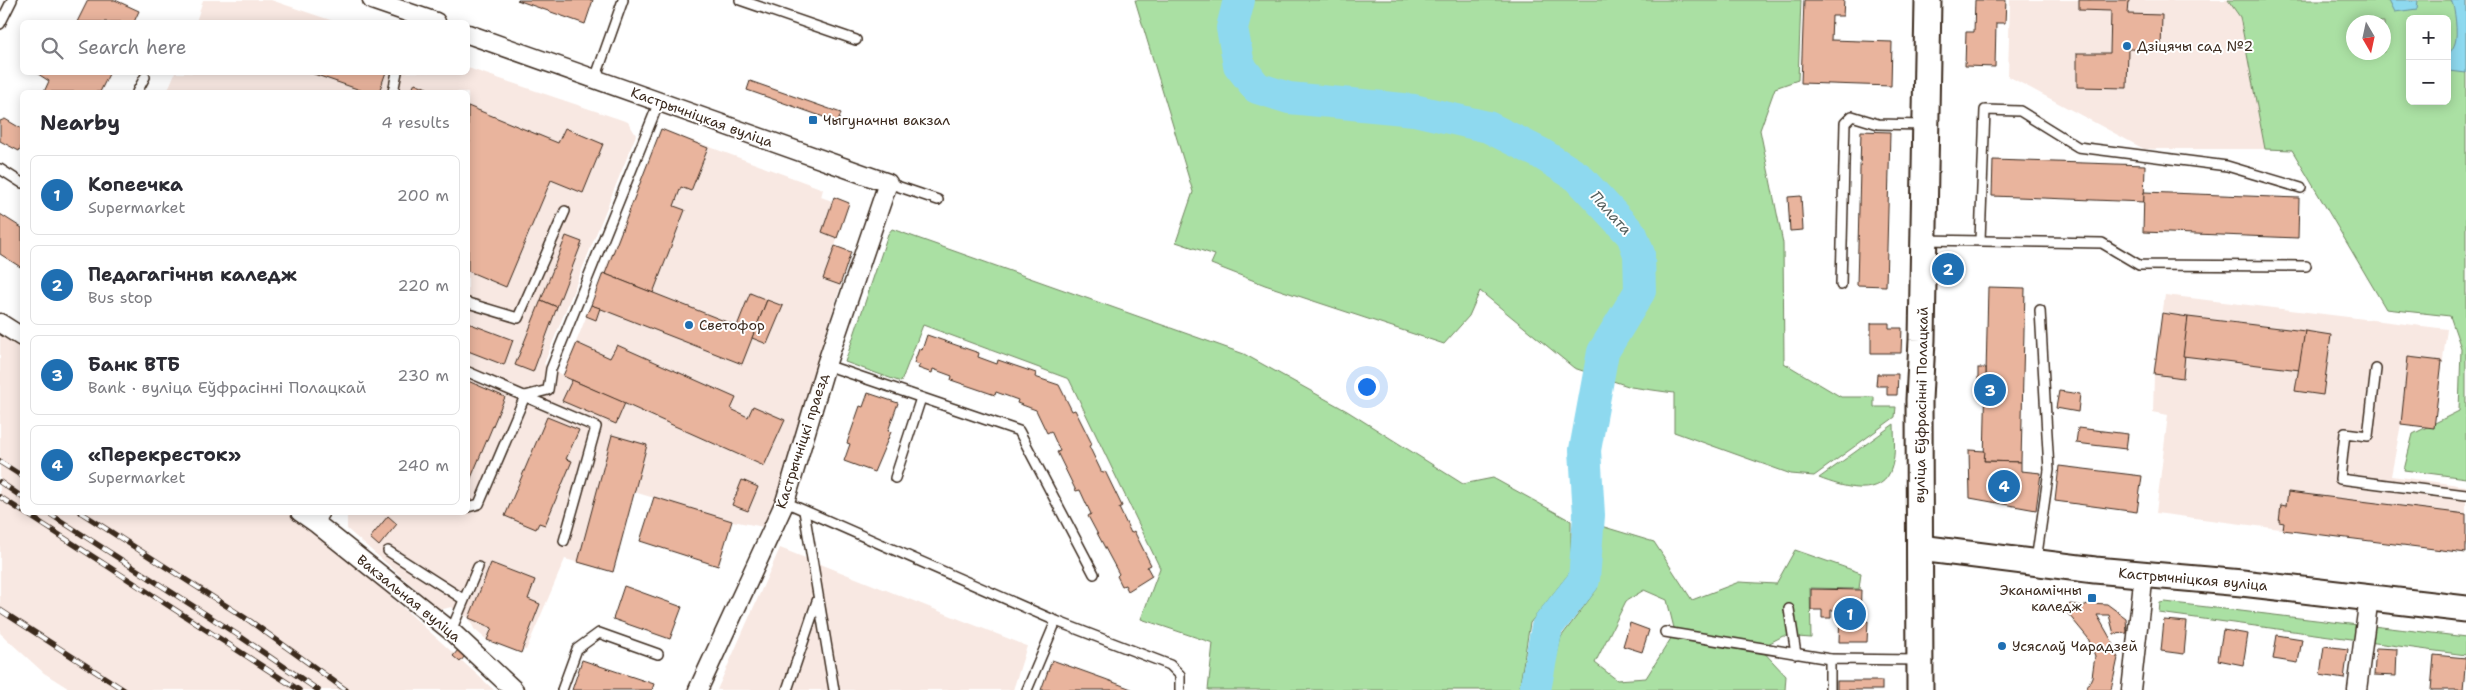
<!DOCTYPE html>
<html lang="en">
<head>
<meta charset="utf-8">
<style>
  body { margin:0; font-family:"Shantell Sans",sans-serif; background:#f2f2f3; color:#2b2b33 }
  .controls { position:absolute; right:15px; top:15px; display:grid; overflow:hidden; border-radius:8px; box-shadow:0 2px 12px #0003 }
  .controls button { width:45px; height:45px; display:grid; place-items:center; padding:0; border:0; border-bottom:1px solid #e1e1e2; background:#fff; color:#2b2b33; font:25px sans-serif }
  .compass { position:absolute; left:2346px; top:15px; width:45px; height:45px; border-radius:50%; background:#fff; box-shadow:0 2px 12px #0003; rotate:171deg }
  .you { position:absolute; left:1366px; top:386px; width:18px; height:18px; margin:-12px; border:4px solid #fff; border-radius:50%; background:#1a73e8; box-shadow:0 0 0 8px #1a73e833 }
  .badge { display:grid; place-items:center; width:32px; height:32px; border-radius:50%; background:#1f6fb2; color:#fff; font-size:16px; font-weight:700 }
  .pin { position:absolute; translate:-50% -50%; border:2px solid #fff; box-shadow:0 1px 5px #0006 }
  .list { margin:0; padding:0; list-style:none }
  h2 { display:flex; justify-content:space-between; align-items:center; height:65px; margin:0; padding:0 20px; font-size:21px }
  h2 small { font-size:16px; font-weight:400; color:#7c7c81 }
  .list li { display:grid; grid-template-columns:32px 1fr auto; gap:15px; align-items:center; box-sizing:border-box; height:80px; margin:0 10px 10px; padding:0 10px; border:1px solid #e1e1e2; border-radius:8px }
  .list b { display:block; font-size:19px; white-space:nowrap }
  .list p { margin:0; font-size:16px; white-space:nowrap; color:#7c7c81 }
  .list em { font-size:16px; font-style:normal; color:#7c7c81 }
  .icon { flex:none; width:28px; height:28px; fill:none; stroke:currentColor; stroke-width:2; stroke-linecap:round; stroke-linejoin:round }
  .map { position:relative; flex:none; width:2466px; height:690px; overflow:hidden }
  .search { position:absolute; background:#fff; box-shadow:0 2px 12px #0003; left:20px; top:20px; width:450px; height:55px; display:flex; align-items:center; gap:12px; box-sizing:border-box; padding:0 18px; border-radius:8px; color:#7c7c81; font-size:19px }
  .panel { position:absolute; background:#fff; box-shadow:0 2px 12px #0003; left:20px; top:90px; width:450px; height:425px; border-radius:8px }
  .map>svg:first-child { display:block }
  .built { fill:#f8e8e2 }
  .green { fill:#aae0a3; stroke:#728560; fill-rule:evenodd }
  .water { fill:#8ed9ef; stroke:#6d939b }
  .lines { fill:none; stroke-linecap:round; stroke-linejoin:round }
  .river { stroke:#8ed9ef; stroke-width:32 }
  .building { fill:#e9b49d; stroke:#3b2a1e }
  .lane-casing { stroke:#3b2a1e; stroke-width:12 }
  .street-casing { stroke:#3b2a1e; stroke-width:21 }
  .secondary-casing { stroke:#3b2a1e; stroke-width:29 }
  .lane { stroke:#fff; stroke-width:9 }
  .street { stroke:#fff; stroke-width:18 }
  .secondary { stroke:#fff; stroke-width:25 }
  .rail-casing { stroke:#3b2a1e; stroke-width:5.5 }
  .rail { stroke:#fff; stroke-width:4; stroke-dasharray:11; stroke-linecap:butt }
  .poi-dot { fill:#1f6fb2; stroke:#fff; stroke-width:2 }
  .labels { text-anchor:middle; stroke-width:4; stroke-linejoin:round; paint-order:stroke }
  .poi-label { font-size:14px; fill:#3b2a1e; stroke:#fff; text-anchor:start }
  .street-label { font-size:14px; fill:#3b2a1e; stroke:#fff }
  .water-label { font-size:15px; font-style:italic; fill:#545f5d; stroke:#fff }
</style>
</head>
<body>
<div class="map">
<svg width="2466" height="690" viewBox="0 0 2466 690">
  <rect width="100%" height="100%" fill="#fff"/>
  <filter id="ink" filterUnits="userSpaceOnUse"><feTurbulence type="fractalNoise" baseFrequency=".02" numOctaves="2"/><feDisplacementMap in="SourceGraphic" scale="10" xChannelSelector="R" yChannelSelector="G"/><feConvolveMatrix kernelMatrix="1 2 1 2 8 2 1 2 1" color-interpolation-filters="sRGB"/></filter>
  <g filter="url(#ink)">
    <g class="built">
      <polygon points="203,0 271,0 336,22 196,22"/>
      <polygon points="2010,0 2228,0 2240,17 2265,149 2144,149 2008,76"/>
      <polygon points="468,68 628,122 636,135 544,364 563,375 661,129 823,189 821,197 832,201 834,197 849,203 835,246 851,252 774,503 764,527 732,521 634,492 613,572 565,559 526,650 522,650 521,653 487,640 474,629 469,618 451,607 440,610 347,529 347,512 468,512 468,92 167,92 175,73 468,72"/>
      <polygon points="2165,295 2447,329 2434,428 2401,424 2391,476 2466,486 2466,553 2156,513 2168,415 2153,412 2154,374"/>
      <polygon points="0,331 22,345 22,512 291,513 312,525 494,690 71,690 44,673 0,633"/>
      <polygon points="780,548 1027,646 1013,690 717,690"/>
    </g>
    <g class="green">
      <polygon points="1135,0 1801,0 1798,80 1775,88 1760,130 1783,243 1784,363 1841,397 1874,397 1874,407 1896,407 1895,417 1814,476 1791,474 1674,432 1674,393 1631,387 1574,368 1480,291 1469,316 1444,344 1265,285 1211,264 1215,255 1176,242 1193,192"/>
      <path d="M2228 0H2466V478L2404 470 2413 434 2459 411 2461 348 2450 316 2386 309 2292 150 2265 149 2240 17ZM2410 19H2447V101H2410ZM2354 22H2384V52H2354Z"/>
      <polygon points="892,229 1244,354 1347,411 1463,484 1493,478 1571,521 1571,571 1530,623 1519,690 1208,690 1213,643 1141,619 1160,568 1069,379 923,325 901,382 845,362 888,234"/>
      <path d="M1894 424C1894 437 1896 453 1892 466 1884 500 1842 487 1819 478Z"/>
      <path d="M1601 526 1654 542 1692 600 1739 582 1776 584 1795 550 1861 573 1859 589 1810 588 1811 638 1783 636 1760 648 1786 676 1785 690H1549L1561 637 1597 589ZM1644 590 1667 600 1675 632 1646 678 1617 680 1595 663 1626 601Z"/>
      <polygon points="2165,602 2358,625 2359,640 2159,613 2160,603"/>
      <polygon points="2373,626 2466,637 2466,655 2368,642"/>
    </g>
    <g class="water">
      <polygon points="2389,0 2418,0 2417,9 2395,12"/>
      <path d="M2451 0H2466V73L2450 71C2442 53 2451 56 2455 43 2458 35 2455 7 2451 0Z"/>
    </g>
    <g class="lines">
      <polyline class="river" points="1239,0 1232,28 1239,65 1257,88 1289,98 1414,110 1488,127 1540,153 1578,177 1632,235 1639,254 1640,291 1603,352 1585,450 1589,515 1584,580 1547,627 1535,690"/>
    </g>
    <g class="building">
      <polygon points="88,0 115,0 139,11 134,22 77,22"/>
      <polygon points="517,0 593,0 585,24"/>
      <polygon points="1804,0 1844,0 1843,16 1832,16 1831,40 1892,42 1891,86 1801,83"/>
      <polygon points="1975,0 2006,0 2005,23 1996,23 1995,67 1965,66 1966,32 1974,32"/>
      <polygon points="2079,0 2129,0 2128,14 2162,15 2161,50 2128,49 2127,88 2077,87 2077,53 2110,53 2111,11 2079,10"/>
      <polygon points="35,72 110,72 100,92 44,92 49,81"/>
      <polygon points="308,72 386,72 379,92 366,92"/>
      <polygon points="750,81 841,113 838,122 747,90"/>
      <polygon points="415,83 436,92 411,92"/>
      <polygon points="468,106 558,143 565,128 603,144 583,193 551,180 506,287 468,271 468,148 470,141 468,140"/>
      <polygon points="5,119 22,129 22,145 19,151 0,141 0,121"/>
      <polygon points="661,129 708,148 691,191 681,187 674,206 685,210 653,293 605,274"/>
      <polygon points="1861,131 1890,132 1886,286 1857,285"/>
      <polygon points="1993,160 2145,165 2144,202 1992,196"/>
      <polygon points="2144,192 2299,198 2298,238 2143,232"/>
      <polygon points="1801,196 1803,230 1790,231 1788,197"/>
      <polygon points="834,197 849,203 837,238 822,232"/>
      <polygon points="0,214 22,228 22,268 0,254"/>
      <polygon points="566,236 582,242 557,307 541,300"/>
      <polygon points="835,246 851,252 840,285 823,279"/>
      <polygon points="603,273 737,326 750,293 767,300 742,364 591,305"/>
      <polygon points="1988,287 2025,288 2021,462 1984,461"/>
      <polygon points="541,300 557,307 533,372 515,365"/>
      <polygon points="767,300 783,306 767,344 752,338"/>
      <polygon points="591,305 600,308 596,320 586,316"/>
      <polygon points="2162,313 2188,317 2183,378 2154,374"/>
      <polygon points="2188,317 2305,331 2300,370 2183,356"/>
      <polygon points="468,323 513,340 504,365 468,351"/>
      <polygon points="1871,323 1889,323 1889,328 1902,328 1901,353 1871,353"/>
      <polygon points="2305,331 2331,335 2323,395 2295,391"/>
      <polygon points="927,335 979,353 978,357 997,364 998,360 1036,373 1035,377 1059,385 1072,411 1075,410 1092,444 1089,446 1102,473 1105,471 1122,506 1119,508 1131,533 1134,531 1151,565 1147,567 1152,576 1128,591 1125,585 1122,586 1117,576 1119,574 1088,516 1091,514 1080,490 1076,491 1057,452 1060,451 1051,431 1047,433 1036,410 1017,403 1018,400 996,392 995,395 951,380 952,376 933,369 932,373 918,368 920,365 914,363 919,349 922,350"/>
      <polygon points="577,343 610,358 617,345 736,398 731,409 748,417 753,406 785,420 764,466 563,376"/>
      <polygon points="2408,357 2442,361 2434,428 2401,424"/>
      <rect x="1978" y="368" width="8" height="23"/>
      <polygon points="1877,374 1898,374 1897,395 1887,395 1887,386 1876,386"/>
      <polygon points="572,380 625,403 616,424 562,401"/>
      <polygon points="468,381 505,397 468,485"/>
      <polygon points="2059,391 2080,394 2078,412 2056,408"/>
      <polygon points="868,393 898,403 888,431 891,432 874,472 844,461 850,444 847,443 860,406 863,407"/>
      <polygon points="547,417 579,430 566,459 572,461 545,525 539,523 536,529 505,516"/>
      <polygon points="2078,428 2128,434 2126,449 2076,443"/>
      <polygon points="612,435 647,445 613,572 578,562"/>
      <polygon points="1969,450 1985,451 1984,461 2021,462 2021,471 2041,473 2036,510 1970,498"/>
      <polygon points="2059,466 2142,476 2137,512 2055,501"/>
      <polygon points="742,480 758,487 748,511 732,505"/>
      <polygon points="2288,492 2466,514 2466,553 2283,530 2284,523 2279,522 2281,505 2286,506"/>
      <polygon points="654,497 732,521 718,566 640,541"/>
      <polygon points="388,516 397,524 379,546 370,538"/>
      <polygon points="491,563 535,580 528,599 540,604 521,653 487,640 492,628 469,618"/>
      <polygon points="624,586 682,607 670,639 613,619"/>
      <polygon points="1811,589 1861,590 1860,621 1868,621 1867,642 1839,642 1840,610 1831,610 1831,618 1822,618 1822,610 1811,610"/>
      <polygon points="2090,603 2107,604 2126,618 2127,633 2114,634 2109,615 2097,615 2113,643 2118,658 2111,690 2086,690 2092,677 2095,656 2088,638 2064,609 2070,604 2083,606"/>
      <polygon points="2164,620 2187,622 2184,654 2161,651"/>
      <polygon points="1630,623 1649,630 1642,652 1623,646"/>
      <polygon points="2223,630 2248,634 2243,665 2218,660"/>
      <polygon points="2277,635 2302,639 2298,663 2273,659"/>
      <polygon points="2324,646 2348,649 2344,679 2320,675"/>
      <polygon points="2376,648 2397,649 2396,676 2374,675"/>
      <polygon points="458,650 465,656 460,662 453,656"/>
      <polygon points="2434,655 2466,658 2463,690 2431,690"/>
      <polygon points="582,660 654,684 652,690 572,690"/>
      <polygon points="1052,660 1105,679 1134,690 1041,690"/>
      <rect x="1837" y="681" width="45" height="9"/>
    </g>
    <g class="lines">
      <defs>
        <g id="lane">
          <polyline points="740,0 856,40"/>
          <polyline points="0,24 12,0"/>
          <polyline points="595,79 623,0"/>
          <polyline points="137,92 145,77"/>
          <polyline points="393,92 397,72"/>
          <polyline points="0,169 22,183"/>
          <polyline points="888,183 938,200"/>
          <polyline points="1925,240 2102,243 2139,265 2306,266"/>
          <polyline points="1980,240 1985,110 2020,111 2078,147 2227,166 2301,188"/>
          <polyline points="1841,285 1845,123 1852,116 1878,124 1923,125"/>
          <polyline points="468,303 518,318 565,211"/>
          <polyline points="826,365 1019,431 1094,574"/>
          <polyline points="2376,369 2368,436 2345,433 2340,479 2466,495"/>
          <polyline points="468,372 596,427 564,541"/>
          <polyline points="525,396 548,390 551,369 659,102"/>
          <polyline points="895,478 921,398"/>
          <polyline points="785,502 1056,621 1170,665 1180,675 1180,690"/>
          <polyline points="468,507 479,504 525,396"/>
          <polyline points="804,511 834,690"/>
          <polyline points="317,524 325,512"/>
          <polyline points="388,551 463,599"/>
          <polyline points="2036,561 2049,470 2040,310"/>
          <polyline points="1789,609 1796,654"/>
          <polyline points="451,631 478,567"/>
          <polyline points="1665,632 1830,659"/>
          <polyline points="562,690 577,649 599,633 658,654"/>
          <polyline points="787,690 817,601"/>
          <polyline points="1027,690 1056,621"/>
          <polyline points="1830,690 1830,659 1919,660"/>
        </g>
        <g id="street">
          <polyline points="372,0 436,22"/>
          <polyline points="468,34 888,183 826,365 785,502 698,690"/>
          <polyline points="0,323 22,337"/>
          <polyline points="300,512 317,524 451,631 514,690"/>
          <polyline points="2131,690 2144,573"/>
          <polyline points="2357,690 2369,597"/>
        </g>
        <g id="secondary">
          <polyline points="1920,548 2095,570 2242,583 2466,609"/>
          <polyline points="1920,690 1919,400 1922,340 1928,0"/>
        </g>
      </defs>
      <use href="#lane" class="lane-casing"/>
      <use href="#street" class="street-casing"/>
      <use href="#secondary" class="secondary-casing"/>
      <use href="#lane" class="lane"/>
      <use href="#street" class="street"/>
      <use href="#secondary" class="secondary"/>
      <defs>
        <g id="rail">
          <polyline points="0,462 22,476"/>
          <polyline points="0,482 22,497"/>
          <polyline points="0,497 22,511"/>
          <polyline points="24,512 299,690"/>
          <polyline points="47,512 238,635 318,690"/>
          <polyline points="80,512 250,621 346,690"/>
          <polyline points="0,610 124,690"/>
        </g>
      </defs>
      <use href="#rail" class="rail-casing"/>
      <use href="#rail" class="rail"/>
    </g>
  </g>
  <g class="poi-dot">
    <circle cx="2127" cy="46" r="5"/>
    <rect x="808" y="115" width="10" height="10" rx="2.5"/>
    <circle cx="689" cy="325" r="5"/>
    <rect x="2087" y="593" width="10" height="10" rx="2.5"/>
    <circle cx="2002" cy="646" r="5"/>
  </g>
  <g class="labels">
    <g class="poi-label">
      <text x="2137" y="51">Дзіцячы сад №2</text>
      <text x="823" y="125">Чыгуначны вакзал</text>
      <text x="699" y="330">Светофор</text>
      <text x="2082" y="595" text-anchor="end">Эканамічны<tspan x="2082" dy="16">каледж</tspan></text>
      <text x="2012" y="651">Усяслаў Чарадзей</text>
    </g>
    <g class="street-label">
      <text transform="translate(702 117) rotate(20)" y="5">Кастрычніцкая вуліца</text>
      <text transform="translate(1921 405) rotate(-89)" y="5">вуліца Еўфрасінні Полацкай</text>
      <text transform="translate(802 441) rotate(-72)" y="5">Кастрычніцкі праезд</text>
      <text transform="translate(2193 579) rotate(5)" y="5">Кастрычніцкая вуліца</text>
      <text transform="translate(409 598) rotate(39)" y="5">Вакзальная вуліца</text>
    </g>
    <g class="water-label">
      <text transform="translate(1611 213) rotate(48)" y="5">Палата</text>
    </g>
  </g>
</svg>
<div class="controls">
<button>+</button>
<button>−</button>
</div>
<svg class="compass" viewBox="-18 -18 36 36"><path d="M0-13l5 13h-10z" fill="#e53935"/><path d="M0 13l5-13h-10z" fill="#7c7c81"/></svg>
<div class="you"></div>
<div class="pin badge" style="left:1850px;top:614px">1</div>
<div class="pin badge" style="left:1948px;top:269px">2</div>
<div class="pin badge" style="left:1990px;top:390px">3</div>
<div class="pin badge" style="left:2004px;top:486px">4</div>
<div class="search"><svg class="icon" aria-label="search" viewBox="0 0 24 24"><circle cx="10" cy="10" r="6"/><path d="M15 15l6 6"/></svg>Search here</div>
<section class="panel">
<h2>Nearby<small>4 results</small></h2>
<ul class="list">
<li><span class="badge">1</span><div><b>Копеечка</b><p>Supermarket</p></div><em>200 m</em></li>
<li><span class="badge">2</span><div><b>Педагагічны каледж</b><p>Bus stop</p></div><em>220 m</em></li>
<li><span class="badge">3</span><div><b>Банк ВТБ</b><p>Bank · вуліца Еўфрасінні Полацкай</p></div><em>230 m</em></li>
<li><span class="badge">4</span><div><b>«Перекресток»</b><p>Supermarket</p></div><em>240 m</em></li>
</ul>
</section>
</div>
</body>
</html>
